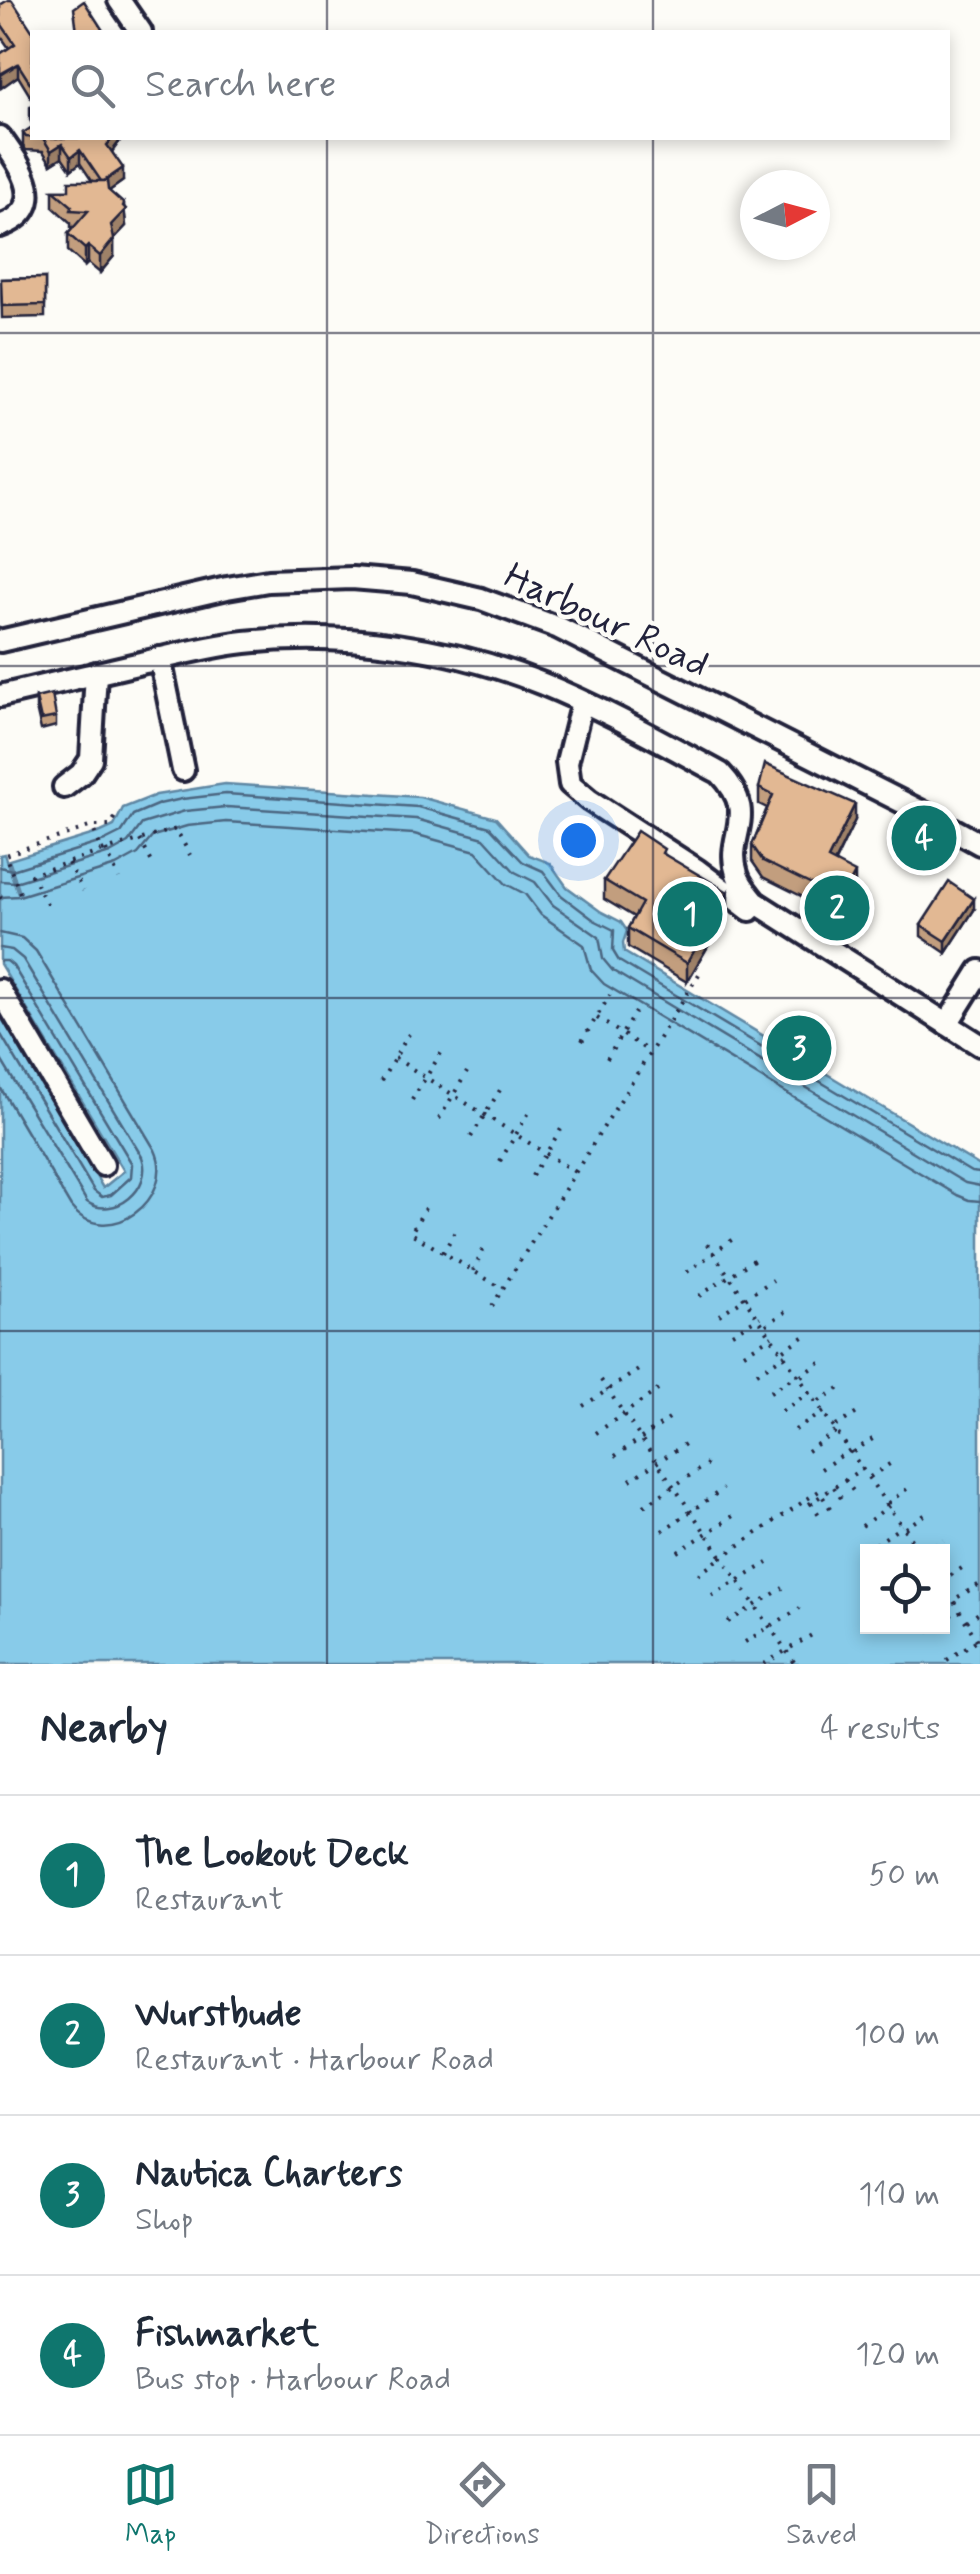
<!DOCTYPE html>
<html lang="en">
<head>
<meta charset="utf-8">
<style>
  body { margin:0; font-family:Mynerve,sans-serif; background:#f6f6f7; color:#1f2937 }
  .controls { position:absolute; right:30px; bottom:30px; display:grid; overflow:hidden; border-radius:0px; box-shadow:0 5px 15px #0003 }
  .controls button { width:90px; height:90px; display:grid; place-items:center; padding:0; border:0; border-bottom:2px solid #e0e1e3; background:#fff; color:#1f2937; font:50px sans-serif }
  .compass { position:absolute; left:740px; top:170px; width:90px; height:90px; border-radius:50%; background:#fff; box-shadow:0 5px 15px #0003; rotate:84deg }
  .you { position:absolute; left:578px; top:840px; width:35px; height:35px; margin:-25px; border:8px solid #fff; border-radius:50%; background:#1a73e8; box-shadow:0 0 0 15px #1a73e833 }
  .badge { display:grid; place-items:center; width:65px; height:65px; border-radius:50%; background:#0f766e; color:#fff; font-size:32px; font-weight:700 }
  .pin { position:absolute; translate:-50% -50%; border:5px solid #fff; box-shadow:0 2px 10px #0006 }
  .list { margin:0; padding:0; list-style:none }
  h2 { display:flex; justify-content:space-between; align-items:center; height:130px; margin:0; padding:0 40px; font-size:42px }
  h2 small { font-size:32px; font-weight:400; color:#747a83 }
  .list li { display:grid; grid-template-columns:65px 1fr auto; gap:30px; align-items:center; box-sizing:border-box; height:160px; padding:0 40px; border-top:2px solid #e0e1e3 }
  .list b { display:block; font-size:38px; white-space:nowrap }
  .list p { margin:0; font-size:32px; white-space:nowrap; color:#747a83 }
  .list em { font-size:32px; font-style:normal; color:#747a83 }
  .icon { flex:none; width:55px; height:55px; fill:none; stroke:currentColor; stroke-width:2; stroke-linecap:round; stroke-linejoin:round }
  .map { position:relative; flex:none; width:980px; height:1664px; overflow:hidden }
  .search { position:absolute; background:#fff; box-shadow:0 5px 15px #0003; left:30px; right:30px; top:30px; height:110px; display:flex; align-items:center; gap:25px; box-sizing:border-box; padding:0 35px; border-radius:0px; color:#747a83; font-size:38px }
  .sheet { height:770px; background:#fff }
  nav { display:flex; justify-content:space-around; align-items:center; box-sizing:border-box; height:140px; border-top:2px solid #e0e1e3; background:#fff; font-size:28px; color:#747a83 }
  nav a { display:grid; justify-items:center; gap:5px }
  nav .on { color:#0f766e }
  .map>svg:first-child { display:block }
  .water { fill:#88cbe9; stroke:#5f87a3; stroke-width:2.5; fill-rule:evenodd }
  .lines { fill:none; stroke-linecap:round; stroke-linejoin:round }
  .shore { stroke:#4b6681; stroke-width:2.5 }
  .minor-casing { stroke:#22223b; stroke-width:28 }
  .path { stroke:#22223b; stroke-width:4; stroke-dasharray:2.5 8; stroke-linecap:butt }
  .minor { stroke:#fdfcf7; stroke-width:20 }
  .wall { fill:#c29e7e; stroke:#22223b; stroke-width:2.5 }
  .shaded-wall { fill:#9e8167; stroke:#22223b; stroke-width:2.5 }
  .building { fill:#e2b893; stroke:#22223b; stroke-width:2.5 }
  .grid { fill:none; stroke:#22223b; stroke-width:2.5; stroke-opacity:0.55 }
  .labels { text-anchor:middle; stroke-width:9; stroke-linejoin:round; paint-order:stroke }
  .street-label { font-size:38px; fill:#22223b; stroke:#fdfcf7 }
</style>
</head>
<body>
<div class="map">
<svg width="980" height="1664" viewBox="0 0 980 1664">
  <rect width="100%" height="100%" fill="#fdfcf7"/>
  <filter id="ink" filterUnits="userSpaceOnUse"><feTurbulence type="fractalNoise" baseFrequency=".01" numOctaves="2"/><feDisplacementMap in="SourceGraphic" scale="20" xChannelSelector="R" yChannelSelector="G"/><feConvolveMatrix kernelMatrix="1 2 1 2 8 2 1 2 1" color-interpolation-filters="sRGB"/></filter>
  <g filter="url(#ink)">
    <path class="water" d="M225 784 420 797 496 818 529 855 550 863 567 887 600 911 621 922 627 931 623 943 624 952 980 1166V1664H0V1014L103 1188 124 1171 0 964V900L2 899 0 893V855L4 854 18 893H20L9 860 101 832 114 826 123 808 156 795ZM868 1551H942V1626H868Z"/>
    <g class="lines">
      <g class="shore">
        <polyline points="0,867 12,870 105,841 121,833 133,815 159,804 182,799 226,794 418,807 490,827 523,862 543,871 561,895 594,920 614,930 613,951 619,961 971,1172 980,1173"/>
        <polyline points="0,881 15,882 110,853 128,843 142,824 185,811 226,807 416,819 484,838 515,872 535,882 553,905 599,937 603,959 613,971 965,1183 980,1186"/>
        <polyline points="0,897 19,896 116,866 138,854 153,836 187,826 226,822 414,834 476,851 506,884 525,894 541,915 584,945 591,970 604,984 957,1195 969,1200 980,1201"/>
        <path d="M0 933 22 938 36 951 155 1150C177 1197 108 1252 71 1207L0 1087"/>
        <path d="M0 948 12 950 23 959 142 1157C154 1188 114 1221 87 1202L0 1058"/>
        <polyline points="0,961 7,961 13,966 132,1164 131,1177 111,1195 102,1197 94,1191 0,1033"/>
      </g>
      <defs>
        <g id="minor">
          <polyline points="119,0 141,32"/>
          <path d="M0 137C21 166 52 208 0 226"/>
          <polyline points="0,641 227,588 268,581 352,578 412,583 481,599 559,628 922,812 980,844"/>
          <polyline points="160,658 183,770"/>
          <path d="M0 696C47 685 94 674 141 663 175 655 210 646 245 642 345 632 450 646 543 684 604 709 662 742 720 773 761 816 724 835 737 874 740 885 748 893 755 902L980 1045"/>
          <polyline points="582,702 567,762 570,784 589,800 697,870 750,910"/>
          <polyline points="64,787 81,774 91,759 96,673"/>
          <polyline points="0,990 103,1165"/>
          <polyline points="947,1024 980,971"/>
        </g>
      </defs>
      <use href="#minor" class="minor-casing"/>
      <g class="path">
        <polyline points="140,840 154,866"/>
        <polyline points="106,850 119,879"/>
        <polyline points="102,851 176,829 190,855"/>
        <polyline points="68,863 83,891"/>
        <polyline points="20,893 5,855 92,826 110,826 118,813"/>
        <polyline points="0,897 1,899"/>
        <polyline points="47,904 31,875 102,851 92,826"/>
        <polyline points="597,1018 650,1052"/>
        <polyline points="582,1041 610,995"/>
        <polyline points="395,1058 575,1172"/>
        <polyline points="607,1059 635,1012"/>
        <polyline points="381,1081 409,1034"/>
        <polyline points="412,1100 441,1053"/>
        <polyline points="439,1119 467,1072"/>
        <polyline points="471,1137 500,1090"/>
        <polyline points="500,1161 530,1111"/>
        <polyline points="532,1176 561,1129"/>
        <polyline points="425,1208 411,1233 503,1289"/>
        <polyline points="707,1244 919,1551"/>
        <polyline points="443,1253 457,1228"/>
        <polyline points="473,1271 484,1248"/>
        <polyline points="687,1272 737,1236"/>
        <polyline points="699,1296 758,1257"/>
        <polyline points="492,1306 701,971"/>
        <polyline points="719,1315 773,1280"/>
        <polyline points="766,1325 787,1311"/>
        <polyline points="732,1333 760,1317"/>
        <polyline points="784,1350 805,1336"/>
        <polyline points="744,1353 772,1336"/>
        <polyline points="757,1373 785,1355"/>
        <polyline points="801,1376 822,1362"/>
        <polyline points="601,1380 722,1557 695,1577"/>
        <polyline points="770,1392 799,1374"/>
        <polyline points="819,1401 840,1388"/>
        <polyline points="583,1406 643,1367"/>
        <polyline points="782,1411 810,1392"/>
        <polyline points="836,1426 857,1413"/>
        <polyline points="795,1430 824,1412"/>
        <polyline points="596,1433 658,1390"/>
        <polyline points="807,1451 837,1431"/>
        <polyline points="853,1452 874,1438"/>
        <polyline points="615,1456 675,1415"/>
        <polyline points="821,1469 850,1450"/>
        <polyline points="870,1477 891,1463"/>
        <polyline points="630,1480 691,1440"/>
        <polyline points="845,1480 856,1495"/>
        <polyline points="834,1487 844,1503"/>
        <polyline points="811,1503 822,1519"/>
        <polyline points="888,1503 908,1488"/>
        <polyline points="809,1504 863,1468"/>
        <polyline points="644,1506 707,1464"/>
        <polyline points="862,1526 889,1506"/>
        <polyline points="905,1528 926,1514"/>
        <polyline points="662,1531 723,1489"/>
        <polyline points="876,1544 902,1526"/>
        <polyline points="905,1551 914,1544"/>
        <polyline points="926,1551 944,1540"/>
        <polyline points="678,1552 736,1514"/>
        <polyline points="942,1581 962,1568"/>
        <polyline points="942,1585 953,1600"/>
        <polyline points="712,1596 768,1563"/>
        <polyline points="967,1621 980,1612"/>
        <polyline points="728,1622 783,1588"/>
        <polyline points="942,1622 958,1610"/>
        <polyline points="928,1632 936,1626"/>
        <polyline points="977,1640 953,1600 980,1584"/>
        <polyline points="745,1642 800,1608"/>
        <polyline points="947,1660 980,1638"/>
        <polyline points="794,1662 722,1557 819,1491 832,1511"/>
        <polyline points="764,1664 815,1633"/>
      </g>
      <use href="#minor" class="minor"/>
    </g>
    <g class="wall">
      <polygon points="0,5 32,32 32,99 18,76 0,87 0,54 9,48 0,35"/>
      <polygon points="32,105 32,124 30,120 30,107"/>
      <polygon points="23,133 32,138 122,138 112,152 123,181 109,191 124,207 126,226 114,238 114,256 100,273 88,263 85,266 68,251 68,234 74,227 71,227 71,223 53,207 53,190 69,190 92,181 80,163 71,170 62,157 51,164 43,151 26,150 23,146"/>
      <polygon points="45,278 45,317 2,318 1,279"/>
      <polygon points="36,698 56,717 56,726 41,730 36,708"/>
      <polygon points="759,788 855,820 835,862 855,889 833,932 814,922 815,903 763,877 752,861 752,845 767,808 759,804"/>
      <polygon points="664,854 728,912 687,982 628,947 628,928 634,917 604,899 604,880"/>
      <polygon points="974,910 946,953 921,936 921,925"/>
    </g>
    <g class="shaded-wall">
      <polygon points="18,64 18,76 1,88 1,75"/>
      <polygon points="113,138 122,138 107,158 107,145"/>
      <polygon points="62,144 62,157 51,164 51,151"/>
      <polygon points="80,150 80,163 71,170 71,157"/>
      <polygon points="123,168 123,181 102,196 102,183"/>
      <polygon points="124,204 126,226 111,242 111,225"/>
      <polygon points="114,239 114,256 100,273 100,256"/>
      <polygon points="88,246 88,263 85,266 85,249"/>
      <polygon points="855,804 855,820 828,875 828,859"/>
      <polygon points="855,873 855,889 833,932 833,916"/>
      <polygon points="728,892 728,912 687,982 687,963"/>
      <polygon points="974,899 974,910 946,953 946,941"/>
    </g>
    <g class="building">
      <polygon points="8,0 12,0 33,32 32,86 18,64 0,74 0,54 15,44 0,22 0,5"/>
      <polygon points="84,1 104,32 77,32 74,8"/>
      <polygon points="32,127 32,138 113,138 107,145 123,168 104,181 101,181 80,150 71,157 62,144 51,151 43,138 26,137 23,133"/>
      <polygon points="69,181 107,181 108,190 124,204 123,206 126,209 111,225 114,239 100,256 88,246 85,249 68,234 88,211 71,210 72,206 53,190 69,190"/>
      <polygon points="45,278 45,305 2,306 1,279"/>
      <polygon points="52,694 56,717 41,720 36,698"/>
      <polygon points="765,764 855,804 828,859 855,873 833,916 814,906 822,890 763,861 752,845 773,795 759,788"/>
      <polygon points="637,831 664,849 662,853 728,892 687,963 628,928 642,903 604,880"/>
      <polygon points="949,882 974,899 946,941 921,925"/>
    </g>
  </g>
  <path class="grid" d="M327 0V32M653 0V32M327 138V1664M653 138V1664M0 333H980M0 666H980M0 998H980M0 1331H980"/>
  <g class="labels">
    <g class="street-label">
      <text transform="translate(607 619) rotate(25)" y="13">Harbour Road</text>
    </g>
  </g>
</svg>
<div class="controls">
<button><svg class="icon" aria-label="locate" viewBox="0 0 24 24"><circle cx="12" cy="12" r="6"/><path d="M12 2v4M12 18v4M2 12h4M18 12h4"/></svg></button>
</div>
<svg class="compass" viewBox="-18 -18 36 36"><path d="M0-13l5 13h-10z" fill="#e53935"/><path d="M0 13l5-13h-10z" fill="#747a83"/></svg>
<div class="you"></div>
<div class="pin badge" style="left:690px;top:914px">1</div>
<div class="pin badge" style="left:837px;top:908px">2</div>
<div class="pin badge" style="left:799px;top:1048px">3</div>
<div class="pin badge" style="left:924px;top:838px">4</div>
<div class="search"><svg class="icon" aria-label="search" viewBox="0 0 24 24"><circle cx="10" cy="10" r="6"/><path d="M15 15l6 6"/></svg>Search here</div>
</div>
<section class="sheet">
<h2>Nearby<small>4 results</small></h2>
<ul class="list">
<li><span class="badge">1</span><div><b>The Lookout Deck</b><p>Restaurant</p></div><em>50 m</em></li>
<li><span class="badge">2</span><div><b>Wurstbude</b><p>Restaurant · Harbour Road</p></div><em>100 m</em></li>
<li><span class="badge">3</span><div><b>Nautica Charters</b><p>Shop</p></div><em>110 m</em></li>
<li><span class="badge">4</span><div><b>Fishmarket</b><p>Bus stop · Harbour Road</p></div><em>120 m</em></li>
</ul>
</section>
<nav>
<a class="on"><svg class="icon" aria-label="map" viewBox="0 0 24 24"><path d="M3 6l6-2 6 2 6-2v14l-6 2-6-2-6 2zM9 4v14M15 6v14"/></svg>Map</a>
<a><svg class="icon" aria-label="directions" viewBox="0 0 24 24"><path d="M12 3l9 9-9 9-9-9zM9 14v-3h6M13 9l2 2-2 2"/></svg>Directions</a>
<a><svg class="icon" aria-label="saved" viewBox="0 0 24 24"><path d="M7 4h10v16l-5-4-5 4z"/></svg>Saved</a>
</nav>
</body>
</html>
